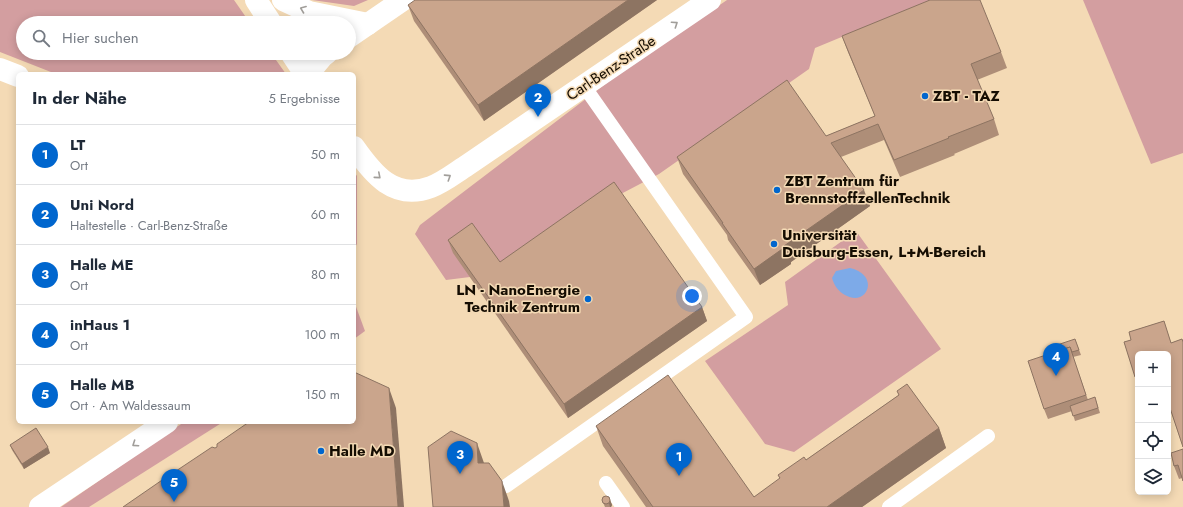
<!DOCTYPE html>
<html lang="de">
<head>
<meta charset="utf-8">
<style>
  body { margin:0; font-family:Jost,sans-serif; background:#f6f6f7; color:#1f2937 }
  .controls { position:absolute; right:12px; bottom:12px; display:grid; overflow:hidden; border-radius:6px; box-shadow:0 2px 10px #0003 }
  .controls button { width:36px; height:36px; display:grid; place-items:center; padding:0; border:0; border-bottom:1px solid #e0e1e3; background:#fff; color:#1f2937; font:20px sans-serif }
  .you { position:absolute; left:692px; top:296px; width:14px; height:14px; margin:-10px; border:3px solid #fff; border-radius:50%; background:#1a73e8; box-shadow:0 0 0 6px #1a73e833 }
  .badge { display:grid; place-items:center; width:26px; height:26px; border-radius:50%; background:#0066ce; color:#fff; font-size:13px; font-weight:700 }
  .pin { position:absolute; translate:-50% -33px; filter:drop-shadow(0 1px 2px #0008) }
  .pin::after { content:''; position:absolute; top:21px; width:14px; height:12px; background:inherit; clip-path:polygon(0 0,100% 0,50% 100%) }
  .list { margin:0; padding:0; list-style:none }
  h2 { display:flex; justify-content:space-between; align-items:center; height:52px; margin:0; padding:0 16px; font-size:17px }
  h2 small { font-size:13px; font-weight:400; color:#747a83 }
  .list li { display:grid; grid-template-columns:26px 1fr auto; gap:12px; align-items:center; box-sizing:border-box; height:60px; padding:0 16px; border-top:1px solid #e0e1e3 }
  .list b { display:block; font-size:15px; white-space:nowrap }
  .list p { margin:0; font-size:13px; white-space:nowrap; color:#747a83 }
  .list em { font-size:13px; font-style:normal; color:#747a83 }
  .icon { flex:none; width:22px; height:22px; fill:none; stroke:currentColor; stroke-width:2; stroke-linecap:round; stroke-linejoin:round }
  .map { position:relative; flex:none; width:1183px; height:507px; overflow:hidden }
  .search { position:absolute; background:#fff; box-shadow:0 2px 10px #0003; left:16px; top:16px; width:340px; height:44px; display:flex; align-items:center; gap:10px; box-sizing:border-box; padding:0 14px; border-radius:22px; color:#747a83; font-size:15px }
  .panel { position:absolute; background:#fff; box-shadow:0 2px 10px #0003; left:16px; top:72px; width:340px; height:352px; border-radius:6px }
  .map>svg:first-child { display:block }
  .green { fill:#d39ea0 }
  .water { fill:#7daae8 }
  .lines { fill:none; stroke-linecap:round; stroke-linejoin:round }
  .service { stroke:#fff; stroke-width:14 }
  .minor { stroke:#fff; stroke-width:22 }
  .tertiary { stroke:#fff; stroke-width:22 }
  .wall { fill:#ae8e78 }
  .shaded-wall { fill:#8d7462 }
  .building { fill:#caa58c; stroke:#8d7462 }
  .oneway { stroke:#a19e9a }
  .poi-dot { fill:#0066ce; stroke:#f4dab5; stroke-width:1.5 }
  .labels { text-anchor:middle; stroke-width:3; stroke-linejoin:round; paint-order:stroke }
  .street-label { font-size:15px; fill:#150d02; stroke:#f4dab5 }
  .poi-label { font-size:15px; font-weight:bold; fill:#150d02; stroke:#f4dab5; text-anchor:start }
</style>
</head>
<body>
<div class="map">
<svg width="1183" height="507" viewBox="0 0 1183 507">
  <rect width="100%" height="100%" fill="#f4dab5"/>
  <g class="green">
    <polygon points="0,0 234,0 250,23 23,23 23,53 271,53 286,74 56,74 0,52"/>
    <polygon points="312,0 368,0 354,6"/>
    <polygon points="727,0 931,0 815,48 809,69 659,174 619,195 505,276 470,277 446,280 415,234 420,225 612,79"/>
    <polygon points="1083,0 1183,0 1183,153 1151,164"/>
    <polygon points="354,172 357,176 357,244 354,249"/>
    <polygon points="856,231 941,349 794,452 765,444 705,361 788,305 785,282"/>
    <polygon points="355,304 365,331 354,339 354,305"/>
    <polygon points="184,422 223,422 89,507 61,507"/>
  </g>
  <path class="water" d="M850 268C881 275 867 308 845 295 838 291 834 285 832 278L836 271Z"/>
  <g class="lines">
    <g class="service">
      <polyline points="606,483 623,507"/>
      <polyline points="506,486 746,317 584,86"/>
      <polyline points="889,507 988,436"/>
    </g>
    <g class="minor">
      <polyline points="0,69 18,76"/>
      <polyline points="40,507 167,422"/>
    </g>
    <g class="tertiary">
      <polyline points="256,0 271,23"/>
      <polyline points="283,0 309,12 368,24"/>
      <polyline points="349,37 403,0"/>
      <polyline points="291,53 305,74"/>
      <polyline points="308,74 322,57 327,53"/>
      <path d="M354 147C373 174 394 201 431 187 444 182 455 173 466 166L710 0"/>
    </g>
  </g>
  <g class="wall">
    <polygon points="657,0 484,121 414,21 408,5"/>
    <polygon points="842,36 1001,52 1007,68 977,80 994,119 999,135 954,154 955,155 900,177 884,140 841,157 870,206 791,262 791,264 760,285 728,240 727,235 683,174 677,157 826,136 875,116 848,52"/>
    <polygon points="448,240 500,262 702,307 707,321 568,418 453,253"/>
    <polygon points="1164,321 1171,343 1182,339 1183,342 1183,447 1168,402 1168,354 1138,354 1138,385 1124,342 1131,340 1129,332"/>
    <polygon points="1075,339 1081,355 1073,357 1088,400 1095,397 1100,413 1075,421 1072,411 1048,419 1044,409"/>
    <polygon points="897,391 939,428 946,448 862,507 646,507 603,446 596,426 754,497 780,479 778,475 806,460 899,395"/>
    <polygon points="10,445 50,453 24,469 12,450"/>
    <polygon points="1183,449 1182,478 1179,479 1174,466"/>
    <polygon points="609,497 612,505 611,507 605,507 602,500"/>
  </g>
  <g class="shaded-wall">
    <polygon points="628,0 657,0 484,121 478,105"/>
    <polygon points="864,190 870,206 791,262 791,264 760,285 754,269 784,246"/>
    <polygon points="702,307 707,321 568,418 564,404"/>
    <polygon points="389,388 396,408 404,507 398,507"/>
    <polygon points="939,428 946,448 862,507 827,507"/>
    <polygon points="477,443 484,463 478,463"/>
    <polygon points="48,447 50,453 24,469 22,464"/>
    <polygon points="502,481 509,501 510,507 504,507"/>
    <polygon points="610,500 612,505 611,507 610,507 609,503"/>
  </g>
  <g class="building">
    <polygon points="415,0 628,0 478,105 408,5"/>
    <polygon points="930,0 980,0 1001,52 971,64 994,119 948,137 949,138 894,160 878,124 831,143 864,190 784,246 785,247 754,269 722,223 723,223 677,157 787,80 826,136 875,116 842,36"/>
    <polygon points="614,182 702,307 564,404 448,240 472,223 500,262"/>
    <polygon points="1164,321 1171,343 1182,339 1183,342 1183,447 1168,402 1168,354 1138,354 1138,376 1135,377 1124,342 1131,340 1129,332"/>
    <polygon points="1075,339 1079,350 1072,352 1070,347 1052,353 1051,347"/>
    <polygon points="1070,347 1086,395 1044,409 1028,361"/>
    <polygon points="354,367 354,372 389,388 398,507 123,507 168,476 171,477 173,477 173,473 212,447 215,448 217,447 217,444 249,422 354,422"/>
    <polygon points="668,375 754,497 780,478 778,475 804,457 806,460 899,395 897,391 907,384 939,428 827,507 653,507 596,426"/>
    <polygon points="1095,397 1098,408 1073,416 1070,406"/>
    <polygon points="36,428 48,447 22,464 10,445"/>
    <polygon points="451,431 477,443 478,463 489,463 502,481 504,507 433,507 428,447"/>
    <polygon points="1183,449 1183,481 1178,465 1174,466 1171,453"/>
    <circle cx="606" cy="500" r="4"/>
  </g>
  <defs><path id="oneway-chevron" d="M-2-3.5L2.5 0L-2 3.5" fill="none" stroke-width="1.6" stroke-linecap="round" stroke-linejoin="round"/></defs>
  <g class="oneway">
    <use href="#oneway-chevron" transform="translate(303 9) rotate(-159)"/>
    <use href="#oneway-chevron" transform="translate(675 24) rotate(-34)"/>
    <use href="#oneway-chevron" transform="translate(378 176) rotate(41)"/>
    <use href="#oneway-chevron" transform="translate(448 177) rotate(-33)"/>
    <use href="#oneway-chevron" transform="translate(135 444) rotate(146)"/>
  </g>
  <g class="poi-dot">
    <circle cx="925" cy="96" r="4"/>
    <circle cx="777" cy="190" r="4"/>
    <circle cx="774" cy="244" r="4"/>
    <circle cx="588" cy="299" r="4"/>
    <circle cx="321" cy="451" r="4"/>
  </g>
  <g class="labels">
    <g class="street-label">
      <text transform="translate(611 68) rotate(-34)" y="5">Carl-Benz-Straße</text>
    </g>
    <g class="poi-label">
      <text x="933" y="101">ZBT - TAZ</text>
      <text x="785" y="186">ZBT Zentrum für<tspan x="785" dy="17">BrennstoffzellenTechnik</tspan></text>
      <text x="782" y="240">Universität<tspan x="782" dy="17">Duisburg-Essen, L+M-Bereich</tspan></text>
      <text x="580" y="295" text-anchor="end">LN - NanoEnergie<tspan x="580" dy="17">Technik Zentrum</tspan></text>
      <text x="329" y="456">Halle MD</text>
    </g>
  </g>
</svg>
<div class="controls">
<button>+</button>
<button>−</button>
<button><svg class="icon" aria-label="locate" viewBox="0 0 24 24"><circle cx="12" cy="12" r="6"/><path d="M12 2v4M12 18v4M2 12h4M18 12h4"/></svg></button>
<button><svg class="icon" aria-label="layers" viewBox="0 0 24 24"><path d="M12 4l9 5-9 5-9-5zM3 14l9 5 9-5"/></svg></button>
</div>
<div class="you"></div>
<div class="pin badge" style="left:679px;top:476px">1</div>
<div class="pin badge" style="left:538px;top:117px">2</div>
<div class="pin badge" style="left:460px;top:474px">3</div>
<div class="pin badge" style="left:1056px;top:376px">4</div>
<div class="pin badge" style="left:174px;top:502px">5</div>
<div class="search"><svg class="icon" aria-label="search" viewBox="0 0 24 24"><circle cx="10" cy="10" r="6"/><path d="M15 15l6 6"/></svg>Hier suchen</div>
<section class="panel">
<h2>In der Nähe<small>5 Ergebnisse</small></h2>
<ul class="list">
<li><span class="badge">1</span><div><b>LT</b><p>Ort</p></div><em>50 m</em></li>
<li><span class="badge">2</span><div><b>Uni Nord</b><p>Haltestelle · Carl-Benz-Straße</p></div><em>60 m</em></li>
<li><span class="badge">3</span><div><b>Halle ME</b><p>Ort</p></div><em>80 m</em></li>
<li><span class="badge">4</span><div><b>inHaus 1</b><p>Ort</p></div><em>100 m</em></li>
<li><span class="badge">5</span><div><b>Halle MB</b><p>Ort · Am Waldessaum</p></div><em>150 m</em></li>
</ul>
</section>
</div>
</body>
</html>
